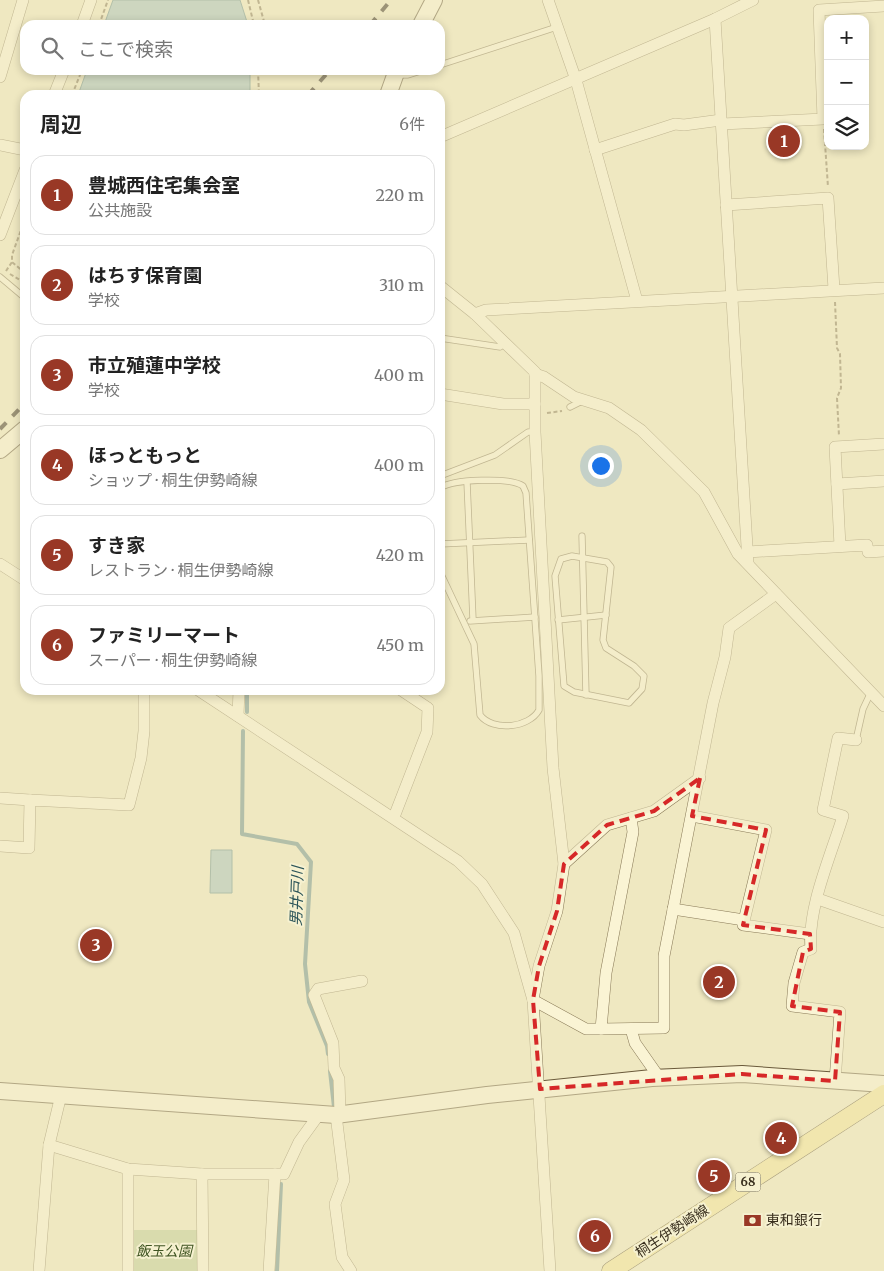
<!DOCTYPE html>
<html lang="ja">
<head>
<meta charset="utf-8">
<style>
  body { margin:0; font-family:Merriweather,"Noto Sans JP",serif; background:#f2f2f2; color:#222 }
  .controls { position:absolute; right:15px; top:15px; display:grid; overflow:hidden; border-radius:10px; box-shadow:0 2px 8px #0003 }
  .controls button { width:45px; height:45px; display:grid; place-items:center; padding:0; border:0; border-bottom:1px solid #e0e0e0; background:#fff; color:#222; font:25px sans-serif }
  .you { position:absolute; left:600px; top:465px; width:18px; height:18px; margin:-12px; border:4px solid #fff; border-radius:50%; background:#1a73e8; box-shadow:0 0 0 8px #1a73e833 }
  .badge { display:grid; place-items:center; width:32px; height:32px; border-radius:50%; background:#993826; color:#fff; font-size:16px; font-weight:700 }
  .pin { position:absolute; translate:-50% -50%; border:2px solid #fff; box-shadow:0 1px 5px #0006 }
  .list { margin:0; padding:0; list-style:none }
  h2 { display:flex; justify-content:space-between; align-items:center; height:65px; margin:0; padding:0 20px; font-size:21px }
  h2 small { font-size:16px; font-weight:400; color:#767676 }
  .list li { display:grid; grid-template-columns:32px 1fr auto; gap:15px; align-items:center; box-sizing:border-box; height:80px; margin:0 10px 10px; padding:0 10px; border:1px solid #e0e0e0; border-radius:15px }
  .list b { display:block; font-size:19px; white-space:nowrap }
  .list p { margin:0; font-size:16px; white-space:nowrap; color:#767676 }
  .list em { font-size:16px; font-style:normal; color:#767676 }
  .icon { flex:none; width:28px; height:28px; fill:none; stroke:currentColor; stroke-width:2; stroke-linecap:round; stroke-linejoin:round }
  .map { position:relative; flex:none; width:884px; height:1271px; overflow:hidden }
  .search { position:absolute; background:#fff; box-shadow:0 2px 8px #0003; left:20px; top:20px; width:425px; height:55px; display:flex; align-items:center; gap:12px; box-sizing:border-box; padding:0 18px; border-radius:15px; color:#767676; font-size:19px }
  .panel { position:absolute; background:#fff; box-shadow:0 2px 8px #0003; left:20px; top:90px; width:425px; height:605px; border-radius:15px }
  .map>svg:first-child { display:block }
  .green { fill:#becd94 }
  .water { fill:#a4c1bd; stroke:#6a8f8c }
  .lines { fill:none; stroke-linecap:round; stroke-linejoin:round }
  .stream { stroke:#6a8f8c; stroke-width:4 }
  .lane-casing { stroke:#897a58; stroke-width:7 }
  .street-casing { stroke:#897a58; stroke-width:12 }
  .secondary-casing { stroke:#6a5a3b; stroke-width:18 }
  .primary-casing { stroke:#56462c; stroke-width:19 }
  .path { stroke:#897a58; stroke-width:2; stroke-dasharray:4 2.5; stroke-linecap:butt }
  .lane { stroke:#faf4d4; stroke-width:5.5 }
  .street { stroke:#faf4d4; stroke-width:11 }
  .secondary { stroke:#faf4d4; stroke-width:16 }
  .primary { stroke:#f3e597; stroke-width:18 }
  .rail { stroke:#382e1d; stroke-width:4; stroke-dasharray:9 9; stroke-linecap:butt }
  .marked { fill:none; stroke:#d62828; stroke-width:4; stroke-dasharray:10 6; stroke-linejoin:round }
  .labels { text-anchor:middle; stroke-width:4; stroke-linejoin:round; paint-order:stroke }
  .shield { fill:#f6f1d0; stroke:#716853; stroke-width:1 }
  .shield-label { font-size:12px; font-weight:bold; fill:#382e1d }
  .poi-label { font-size:14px; fill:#382e1d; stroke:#f6f1d0; text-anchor:start }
  .street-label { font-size:14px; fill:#382e1d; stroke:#f6f1d0 }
  .park-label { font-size:14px; font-style:italic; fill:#405523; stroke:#f6f1d0 }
  .water-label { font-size:15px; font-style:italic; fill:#2b5458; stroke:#f6f1d0 }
</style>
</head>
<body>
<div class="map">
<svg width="884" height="1271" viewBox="0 0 884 1271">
  <rect width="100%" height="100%" fill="#efe8c1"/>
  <rect class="green" x="131" y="1230" width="66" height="41"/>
  <g class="water">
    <polygon points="113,0 240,0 248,25 104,25"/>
    <polygon points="87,70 250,70 250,95 78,95"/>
    <polygon points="211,850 232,850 232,893 210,893"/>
  </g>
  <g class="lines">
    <g class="stream">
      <polyline points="247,690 247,712"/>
      <polyline points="243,731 242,834 297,844 311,862 305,964 309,1002 327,1046 328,1054"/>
      <polyline points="330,1071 334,1107"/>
      <polyline points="277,1271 281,1184"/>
    </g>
    <defs>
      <g id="lane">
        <polyline points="440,65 557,27"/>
        <polyline points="398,75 408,75 424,70"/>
        <polyline points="0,277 25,298"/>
        <polyline points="440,338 500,347 505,343"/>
        <polyline points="570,407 582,401"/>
        <polyline points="440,476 495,455 528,432 535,432"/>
        <polyline points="467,482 473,619"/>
        <path d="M440 488C453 479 510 477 523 486L526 493 539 676V710C529 728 493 732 480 715L474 644 440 572"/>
        <polyline points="582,536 586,695"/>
        <polyline points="440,544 529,540"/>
        <polygon points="572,556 607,562 611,567 603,640 606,648 634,666 644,676 642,689 629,703 574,692 564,686 555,576 561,559"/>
        <polyline points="558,620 606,615"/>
        <polyline points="470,621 535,617"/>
        <polyline points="856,740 863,709 871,692"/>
      </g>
      <g id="street">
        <polyline points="548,0 576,80 637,301"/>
        <polyline points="715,19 748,563"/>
        <polyline points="82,25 91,0"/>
        <polyline points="0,77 23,0"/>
        <polyline points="54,95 64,70"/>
        <polyline points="722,124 823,119 819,10 884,6"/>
        <polyline points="440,137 715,19 753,0"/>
        <polyline points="0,145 25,150"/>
        <polyline points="595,150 675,124 684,125 721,120"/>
        <polyline points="726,205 828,198 834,289"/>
        <polyline points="0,235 25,170"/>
        <polyline points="440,286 475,314 535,372 535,432 553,768 564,864 557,911 539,966 533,1000"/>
        <polyline points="475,314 486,310 884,288"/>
        <polyline points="535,374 544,377 574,397 609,408 641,430 704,492 738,554 884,706"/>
        <polyline points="440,394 503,404 535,404"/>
        <polyline points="837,484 884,481"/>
        <polyline points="840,546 835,447 884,444"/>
        <polyline points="747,552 867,545 868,552 884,551"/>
        <polyline points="0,564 25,580"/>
        <polyline points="198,690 458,861 482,884 514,933 533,1000 550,1271"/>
        <polyline points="238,716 239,690"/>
        <polyline points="0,798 30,800"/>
        <polyline points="692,816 766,830 743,925 810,934"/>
        <polyline points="394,817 427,732 428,708 401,690"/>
        <polyline points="631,818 633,832 606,973 601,1029 664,1028 664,956 713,703 725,657 729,628 776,594"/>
        <polyline points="0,846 29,848 30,800 129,805 141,758 144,731 144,690"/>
        <polyline points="564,864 607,825 654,811 700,778"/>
        <polyline points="818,899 884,922"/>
        <polyline points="673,909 744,920"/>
        <polyline points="533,1000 586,1029 601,1029"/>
        <polyline points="631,1029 635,1043 656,1073 657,1078"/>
        <path d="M835 1081 840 1012 792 1006 794 983 803 952 811 949C807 909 831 855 843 816L823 810 838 738 856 740"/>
        <polyline points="340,1114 339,1079 334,1068 333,1043 314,995 318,989 362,981"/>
        <polyline points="336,1115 344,1180 335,1204 342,1257 351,1271"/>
        <polyline points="49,1145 128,1169 202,1174 275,1174 269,1271"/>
        <polyline points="202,1174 203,1271"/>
        <polyline points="275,1174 284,1174 299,1142 320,1113"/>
        <polyline points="39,1271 49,1145 61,1095"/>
        <polyline points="128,1271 128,1169"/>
      </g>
      <g id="secondary">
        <polyline points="421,25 434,0"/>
        <polyline points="388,95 397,70"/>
        <polyline points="0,450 25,429"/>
        <polyline points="0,1091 336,1115 487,1095 652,1078 742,1074 884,1084"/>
      </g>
      <polyline id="primary" points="611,1271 884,1094"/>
    </defs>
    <use href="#lane" class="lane-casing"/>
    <use href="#street" class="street-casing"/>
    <use href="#secondary" class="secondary-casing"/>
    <use href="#primary" class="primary-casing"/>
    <g class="path">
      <polyline points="248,0 254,25"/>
      <polyline points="258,0 265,25"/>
      <polyline points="99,25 108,0"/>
      <polyline points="258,70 259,95"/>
      <polyline points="72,95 82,70"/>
      <polyline points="824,129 828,187"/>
      <polyline points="25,219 12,255 12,262 25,273"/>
      <polyline points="6,271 12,262"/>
      <polyline points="10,274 25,283"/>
      <polyline points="835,302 837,348 840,354 841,388 837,398 839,436"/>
      <polyline points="547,413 562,411"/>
    </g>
    <use href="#lane" class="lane"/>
    <use href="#street" class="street"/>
    <use href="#secondary" class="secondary"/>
    <use href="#primary" class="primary"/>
    <g class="rail">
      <polyline points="370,25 391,0"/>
      <polyline points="308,95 330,70"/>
      <polyline points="0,429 25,403"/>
    </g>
  </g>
  <path d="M0 0H884V1271H0ZM700 778 692 816 766 830 743 925 810 934 811 949 803 952 792 1006 840 1012 835 1081 742 1074 540 1089 533 1000 539 966 557 911 564 864 607 825 654 811Z" fill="#efe8c1" fill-opacity=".55" fill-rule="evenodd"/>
  <path class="marked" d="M700 778 692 816 766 830 743 925 810 934 811 949 803 952 792 1006 840 1012 835 1081 742 1074 540 1089 533 1000 539 966 557 911 564 864 607 825 654 811Z"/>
  <defs>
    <symbol id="bank-bare" viewBox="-9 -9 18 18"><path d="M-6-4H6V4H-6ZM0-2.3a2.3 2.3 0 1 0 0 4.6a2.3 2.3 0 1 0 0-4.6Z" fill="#993826" stroke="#f6f1d0" stroke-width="2.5" paint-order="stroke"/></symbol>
  </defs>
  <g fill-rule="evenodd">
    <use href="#bank-bare" x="740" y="1208" width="25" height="25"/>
  </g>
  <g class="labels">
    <rect class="shield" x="735.5" y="1172.5" width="25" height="19" rx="4"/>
    <g class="shield-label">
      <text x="748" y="1186">68</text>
    </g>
    <g class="poi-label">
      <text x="766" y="1225">東和銀行</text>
    </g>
    <g class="street-label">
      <text transform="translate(672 1231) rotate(-33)" y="5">桐生伊勢崎線</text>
    </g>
    <g class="park-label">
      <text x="164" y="1256">飯玉公園</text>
    </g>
    <g class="water-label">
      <text transform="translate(297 896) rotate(-88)" y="5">男井戸川</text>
    </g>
  </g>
</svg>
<div class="controls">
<button>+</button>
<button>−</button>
<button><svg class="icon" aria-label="layers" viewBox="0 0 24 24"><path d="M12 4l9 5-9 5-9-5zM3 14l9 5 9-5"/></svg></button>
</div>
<div class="you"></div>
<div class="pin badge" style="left:784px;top:141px">1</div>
<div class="pin badge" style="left:719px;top:982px">2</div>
<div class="pin badge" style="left:96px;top:945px">3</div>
<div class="pin badge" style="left:781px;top:1138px">4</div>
<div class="pin badge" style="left:714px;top:1176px">5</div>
<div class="pin badge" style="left:595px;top:1236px">6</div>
<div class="search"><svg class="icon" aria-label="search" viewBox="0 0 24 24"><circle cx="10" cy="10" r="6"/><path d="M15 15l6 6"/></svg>ここで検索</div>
<section class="panel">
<h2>周辺<small>6件</small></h2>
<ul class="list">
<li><span class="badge">1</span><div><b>豊城西住宅集会室</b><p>公共施設</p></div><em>220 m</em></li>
<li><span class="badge">2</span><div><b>はちす保育園</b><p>学校</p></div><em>310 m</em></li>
<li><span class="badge">3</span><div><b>市立殖蓮中学校</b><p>学校</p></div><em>400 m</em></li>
<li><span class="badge">4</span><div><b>ほっともっと</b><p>ショップ · 桐生伊勢崎線</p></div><em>400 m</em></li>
<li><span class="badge">5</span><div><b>すき家</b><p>レストラン · 桐生伊勢崎線</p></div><em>420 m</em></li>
<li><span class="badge">6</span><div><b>ファミリーマート</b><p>スーパー · 桐生伊勢崎線</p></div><em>450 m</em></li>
</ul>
</section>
</div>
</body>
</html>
